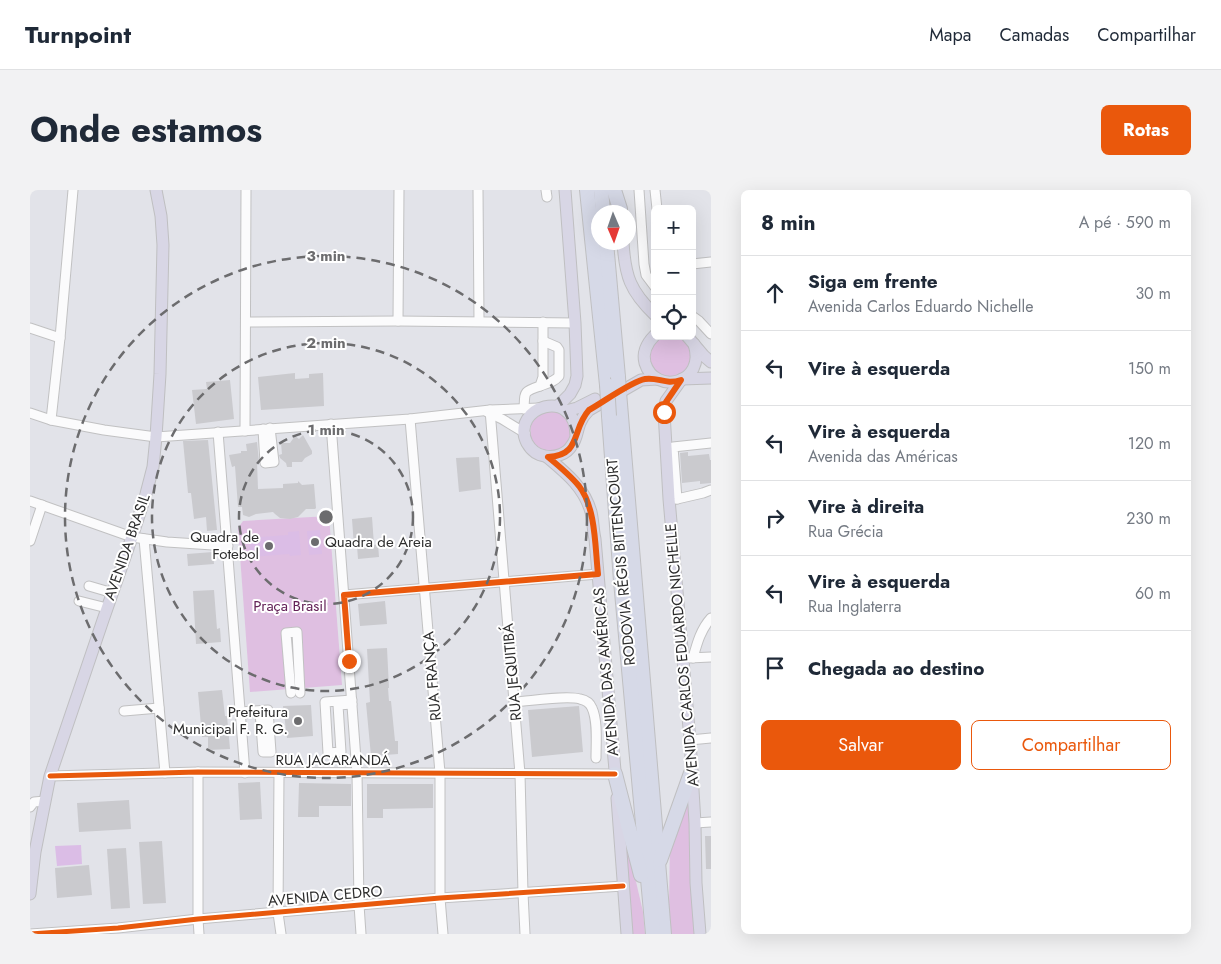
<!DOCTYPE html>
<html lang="pt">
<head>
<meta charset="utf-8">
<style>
  body { margin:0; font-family:Jost,sans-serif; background:#f2f2f3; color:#1f2937 }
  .controls { position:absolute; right:15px; top:15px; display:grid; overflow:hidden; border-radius:8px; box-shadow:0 5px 20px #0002 }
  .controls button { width:45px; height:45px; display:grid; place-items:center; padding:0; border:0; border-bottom:1px solid #e0e1e3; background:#fff; color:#1f2937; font:25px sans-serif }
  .compass { position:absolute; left:561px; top:15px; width:45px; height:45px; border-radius:50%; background:#fff; box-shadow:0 5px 20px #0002; rotate:178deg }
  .stop { position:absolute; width:15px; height:15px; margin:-11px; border:4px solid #ea580c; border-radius:50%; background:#fff }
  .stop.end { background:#ea580c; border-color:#fff; box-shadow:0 1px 5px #0008 }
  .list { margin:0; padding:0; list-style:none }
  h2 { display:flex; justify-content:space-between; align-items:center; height:65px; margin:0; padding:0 20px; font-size:21px }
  h2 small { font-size:16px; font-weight:400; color:#747a83 }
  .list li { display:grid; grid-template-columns:32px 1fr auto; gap:15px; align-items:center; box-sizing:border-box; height:75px; padding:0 20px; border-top:1px solid #e0e1e3 }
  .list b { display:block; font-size:19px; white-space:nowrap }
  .list p { margin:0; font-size:16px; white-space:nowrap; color:#747a83 }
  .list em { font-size:16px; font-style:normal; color:#747a83 }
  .actions { display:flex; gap:10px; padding:15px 20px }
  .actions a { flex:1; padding:11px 0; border:1px solid #ea580c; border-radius:8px; text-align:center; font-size:18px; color:#ea580c }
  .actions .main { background:#ea580c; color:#fff }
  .icon { flex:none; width:28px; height:28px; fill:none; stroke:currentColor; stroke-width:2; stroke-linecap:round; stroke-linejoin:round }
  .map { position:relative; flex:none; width:681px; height:744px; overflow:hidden; border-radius:8px }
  header { display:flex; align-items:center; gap:30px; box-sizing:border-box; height:70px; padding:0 25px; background:#fff; border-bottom:1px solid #e0e1e3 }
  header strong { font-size:24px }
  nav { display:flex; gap:28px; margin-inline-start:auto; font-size:18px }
  .intro { display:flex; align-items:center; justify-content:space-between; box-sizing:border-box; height:120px; padding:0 30px }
  h1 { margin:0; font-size:35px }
  .button { padding:12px 22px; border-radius:8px; background:#ea580c; color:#fff; font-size:18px; font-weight:700 }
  main { display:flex; gap:30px; padding:0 30px }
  aside { flex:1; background:#fff; border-radius:8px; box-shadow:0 5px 20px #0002 }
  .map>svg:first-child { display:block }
  .green { fill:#dfbfe1 }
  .pitch { fill:#dbbde6 }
  .building { fill:#cacace }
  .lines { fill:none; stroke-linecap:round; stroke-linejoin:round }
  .minor-casing { stroke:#c1c1c2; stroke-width:11 }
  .major-casing { stroke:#bfbfc1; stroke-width:13 }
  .highway-casing { stroke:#bfbfc1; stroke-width:16 }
  .minor { stroke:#fbfbfc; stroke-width:9 }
  .major { stroke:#d8d6e5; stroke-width:11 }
  .highway { stroke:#d6d9e7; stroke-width:14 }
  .highway-bridge-casing { stroke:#bfbfc1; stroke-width:16; stroke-linecap:butt }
  .highway-bridge { stroke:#d6d9e7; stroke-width:14 }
  .cycleway-casing { stroke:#fff; stroke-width:8 }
  .cycleway { stroke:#e8590c; stroke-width:5 }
  .route { stroke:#ea580c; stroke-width:6 }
  .ring { fill:none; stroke:#6c6c6e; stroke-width:2.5; stroke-dasharray:9 6 }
  .poi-dot { fill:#6c6c6e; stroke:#fff; stroke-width:2 }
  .labels { text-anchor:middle; stroke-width:4; stroke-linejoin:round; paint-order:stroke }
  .poi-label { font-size:15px; fill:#2c2c2c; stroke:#fff; text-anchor:end }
  .street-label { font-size:15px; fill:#2c2c2c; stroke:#fff }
  .park-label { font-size:15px; fill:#632257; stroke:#fff }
  .centre { fill:#6c6c6e; stroke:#fff; stroke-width:2.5 }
  .ring-label { font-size:15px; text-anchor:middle; font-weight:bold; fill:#6c6c6e; stroke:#fff; stroke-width:4; stroke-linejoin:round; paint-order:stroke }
</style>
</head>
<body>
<header>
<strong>Turnpoint</strong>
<nav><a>Mapa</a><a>Camadas</a><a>Compartilhar</a></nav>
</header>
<div class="intro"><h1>Onde estamos</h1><a class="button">Rotas</a></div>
<main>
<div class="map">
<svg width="681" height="744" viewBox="0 0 681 744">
  <rect width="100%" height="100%" fill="#e2e3e9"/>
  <g class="green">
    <circle cx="641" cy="166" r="21"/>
    <path d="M520 220 530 222 540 232 541 250C538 253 535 256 532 259 530 261 528 260 525 261 524 261 518 262 517 262 501 260 495 238 506 227 509 224 516 222 520 220Z"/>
    <polygon points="299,326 312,495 220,502 208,338 213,331"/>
    <polygon points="660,597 668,744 641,744 639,720 640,647"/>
    <polygon points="596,648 613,722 615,744 601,744 597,696"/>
  </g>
  <g class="pitch">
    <polygon points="290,340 292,364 279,365 277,341"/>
    <polygon points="269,341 271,365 260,366 259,364 220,367 219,348 258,345 258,342"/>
    <polygon points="51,655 52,674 27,676 25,656"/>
  </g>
  <g class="building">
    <polygon points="265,183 265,189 279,188 279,184 293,183 294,216 231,220 228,187"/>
    <polygon points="200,190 204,229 166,234 162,200 177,199 176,192"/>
    <polygon points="273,245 282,261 282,264 275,268 272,272 262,272 262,277 257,277 256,273 250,268 249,265 252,264 251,253 260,253 265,246 269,249"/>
    <polygon points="178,250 187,340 177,341 176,327 164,329 161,303 158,303 153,251"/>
    <polygon points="227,252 229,272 227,272 228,299 253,298 253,294 268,293 268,291 272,295 284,294 286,318 285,319 276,319 268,327 260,329 250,328 245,324 243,322 226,324 219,327 213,325 212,317 208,317 205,276 202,277 199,265 211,263 211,261 217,261 216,254"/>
    <polygon points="658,262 658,266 679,264 680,270 681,270 681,293 670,294 670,291 652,293 650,263"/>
    <polygon points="449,267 451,299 429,302 426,268"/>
    <polygon points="342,327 344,355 348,354 349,367 328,369 327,356 324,356 322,329"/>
    <polygon points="183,362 184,374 158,376 157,364"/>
    <polygon points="184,400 187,439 190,438 191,452 166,454 163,401"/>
    <polygon points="355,411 357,434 330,436 328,414"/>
    <polygon points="357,458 359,498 358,498 359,511 361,511 365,551 368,551 368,564 341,566 336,513 340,512 337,459"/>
    <polygon points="192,500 195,526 197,526 200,559 178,560 178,547 172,547 168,502"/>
    <polygon points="281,515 283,546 257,548 253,516"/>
    <polygon points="549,516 553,562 502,567 498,520"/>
    <polygon points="230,592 232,629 210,630 208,593"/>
    <polygon points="269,593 321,594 321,616 289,616 289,627 268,627"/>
    <polygon points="337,594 403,594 403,618 353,619 353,628 337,628"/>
    <polygon points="99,610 101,639 49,642 47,613"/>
    <polygon points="675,646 681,646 681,679 676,679"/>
    <polygon points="132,651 136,713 113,714 109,652"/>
    <polygon points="96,658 100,718 81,719 77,659"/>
    <polygon points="59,675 62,705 27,708 25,678"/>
  </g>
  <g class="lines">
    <defs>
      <g id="minor">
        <polyline points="448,0 449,131"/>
        <polyline points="516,0 517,7"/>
        <polyline points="609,0 614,74 616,85 625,97"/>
        <polyline points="625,0 627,19"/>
        <polyline points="662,74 681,72"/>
        <polyline points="662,126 669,131 681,144"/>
        <polyline points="368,131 369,0"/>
        <polyline points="216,132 368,131 545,133"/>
        <polyline points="0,138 30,148"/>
        <path d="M510 196C518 193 524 192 529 186V160L527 157 513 151"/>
        <path d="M494 219C495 201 493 202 510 196L513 187V132"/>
        <polyline points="460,220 490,584 493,703 495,744"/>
        <polyline points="457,222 472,229 495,243"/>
        <polyline points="0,223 21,230 74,240 126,247 380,229 460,220 509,218"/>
        <polyline points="380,229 410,583 410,708 413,744"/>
        <polyline points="21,230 30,148 43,0"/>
        <polyline points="301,234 327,583 329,715 331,744"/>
        <polyline points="233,239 235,273 244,272 240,238"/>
        <polyline points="215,241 216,0"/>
        <polyline points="188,242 215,583"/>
        <polyline points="639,309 647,309 643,257 681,253"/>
        <polyline points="647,309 673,303 681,300"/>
        <polyline points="0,311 102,347 137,352 198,356"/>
        <polyline points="114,349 135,583"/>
        <polyline points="0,351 12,315"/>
        <polyline points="59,396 83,403"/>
        <polyline points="314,405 568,384"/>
        <polyline points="49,411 77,418"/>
        <polyline points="659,468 681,467"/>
        <path d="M663 468C667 453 671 439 681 428"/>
        <polyline points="261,503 256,443 267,442 270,503"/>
        <polyline points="322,510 295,512 298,563 311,562 308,515 322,514"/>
        <path d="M485 512C501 511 536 505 550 509 555 510 560 513 562 518 568 531 566 553 566 568"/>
        <polyline points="94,521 129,518"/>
        <polyline points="210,522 238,520 241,562 233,562 230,522 210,523"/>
        <polyline points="660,550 681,548"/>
        <polyline points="168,582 168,729 169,744"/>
        <polyline points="249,583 248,723 251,744"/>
        <polyline points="20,586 168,582 585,584"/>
        <polyline points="0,617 4,612 15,611"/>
        <polyline points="665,633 681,632"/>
        <polyline points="0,744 88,738 168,729 410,708 593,696"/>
      </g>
      <g id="major">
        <path d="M593 52C595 86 600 101 625 125"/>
        <path d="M625 145C617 153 612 162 615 173 625 206 677 194 664 154"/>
        <polyline points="657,146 674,166 681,172"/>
        <polyline points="652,189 681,188"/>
        <polyline points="651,190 636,211 634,222 639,309 660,550 665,633 666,693 670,744"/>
        <polyline points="528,216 540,204 545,195 547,186 545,133 535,0"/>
        <polyline points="536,221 547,218 565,209"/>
        <path d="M546 246C546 195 479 217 497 253 501 260 507 265 515 266 525 268 537 264 542 255 547 249 547 240 550 233 552 228 555 224 559 220L611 190 627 189"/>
        <path d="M517 267C536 283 554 297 561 322 563 330 563 340 565 349L586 592"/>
        <polyline points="587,608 597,744"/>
        <polyline points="0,704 5,662 20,586 73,430 102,347 116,304 123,277 126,247 130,184 133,55 131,26 126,0"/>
      </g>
      <g id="highway">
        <polyline points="557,0 577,195"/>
        <polyline points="571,0 573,22"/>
        <polyline points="584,0 590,19"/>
        <polyline points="576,52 588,187"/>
        <polyline points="589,202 634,744"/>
        <polyline points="579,226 591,391 623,744"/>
        <polyline points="585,584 611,685"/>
        <polyline points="630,670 661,583"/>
      </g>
    </defs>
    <use href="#minor" class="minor-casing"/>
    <use href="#major" class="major-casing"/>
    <use href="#highway" class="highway-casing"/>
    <use href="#minor" class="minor"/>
    <use href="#major" class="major"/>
    <use href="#highway" class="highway"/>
    <defs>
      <g id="highway-bridge">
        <polyline points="588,187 589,202"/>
        <polyline points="577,195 579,226"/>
      </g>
    </defs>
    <use href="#highway-bridge" class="highway-bridge-casing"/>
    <use href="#highway-bridge" class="highway-bridge"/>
    <defs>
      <g id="cycleway">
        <polyline points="20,586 168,582 585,584"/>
        <polyline points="0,744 88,738 168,729 410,708 593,696"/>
      </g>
    </defs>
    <use href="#cycleway" class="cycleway-casing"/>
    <use href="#cycleway" class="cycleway"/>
  </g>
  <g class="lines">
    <path class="route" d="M319 471 314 405 568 384C565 357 566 318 549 296 540 285 529 276 518 267 552 265 541 240 559 220 572 213 602 191 615 189 629 187 635 195 651 190L636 212 634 222"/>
  </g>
  <g class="ring">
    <circle cx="296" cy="327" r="87"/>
    <circle cx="296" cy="327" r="174"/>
    <circle cx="296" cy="327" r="261"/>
  </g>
  <g class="poi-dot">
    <circle cx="285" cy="352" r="5"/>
    <circle cx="239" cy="356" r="5"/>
    <circle cx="268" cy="531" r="5"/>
  </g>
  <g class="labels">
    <g class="poi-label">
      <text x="229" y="352">Quadra de<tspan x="229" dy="17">Fotebol</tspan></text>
      <text x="295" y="357" text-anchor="start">Quadra de Areia</text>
      <text x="258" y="527">Prefeitura<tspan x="258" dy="17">Municipal F. R. G.</tspan></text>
    </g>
    <g class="street-label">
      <text transform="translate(97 357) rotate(-71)" y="5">AVENIDA BRASIL</text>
      <text transform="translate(591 372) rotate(-95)" y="5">RODOVIA RÉGIS BITTENCOURT</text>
      <text transform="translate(652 465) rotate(-95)" y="5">AVENIDA CARLOS EDUARDO NICHELLE</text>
      <text transform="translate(482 482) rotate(-95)" y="5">RUA JEQUITIBÁ</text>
      <text transform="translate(576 482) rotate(-95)" y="5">AVENIDA DAS AMÉRICAS</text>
      <text transform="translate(402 486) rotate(-95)" y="5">RUA FRANÇA</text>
      <text x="303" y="575">RUA JACARANDÁ</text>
      <text transform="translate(295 706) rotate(-5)" y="5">AVENIDA CEDRO</text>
    </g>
    <g class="park-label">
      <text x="260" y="421">Praça Brasil</text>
    </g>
  </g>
  <circle cx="296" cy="327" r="8" class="centre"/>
  <g class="ring-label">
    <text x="296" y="71">3 min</text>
    <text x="296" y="158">2 min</text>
    <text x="296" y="245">1 min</text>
  </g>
</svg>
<div class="controls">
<button>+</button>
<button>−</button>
<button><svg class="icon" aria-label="locate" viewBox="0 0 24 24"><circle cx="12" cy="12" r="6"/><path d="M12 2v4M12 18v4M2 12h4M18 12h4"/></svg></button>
</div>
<svg class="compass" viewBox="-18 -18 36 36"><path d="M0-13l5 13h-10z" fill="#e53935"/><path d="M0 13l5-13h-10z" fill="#747a83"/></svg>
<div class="stop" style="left:634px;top:222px"></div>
<div class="stop end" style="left:319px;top:471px"></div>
</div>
<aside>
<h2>8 min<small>A pé · 590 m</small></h2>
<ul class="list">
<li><svg class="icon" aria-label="ahead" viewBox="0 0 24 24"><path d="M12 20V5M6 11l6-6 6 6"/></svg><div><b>Siga em frente</b><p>Avenida Carlos Eduardo Nichelle</p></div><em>30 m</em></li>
<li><svg class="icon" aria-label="left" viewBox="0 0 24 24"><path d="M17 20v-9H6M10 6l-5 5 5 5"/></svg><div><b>Vire à esquerda</b></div><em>150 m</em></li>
<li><svg class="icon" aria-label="left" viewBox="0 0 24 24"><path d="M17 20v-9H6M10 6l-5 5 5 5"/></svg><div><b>Vire à esquerda</b><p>Avenida das Américas</p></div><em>120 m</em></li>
<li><svg class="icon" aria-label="right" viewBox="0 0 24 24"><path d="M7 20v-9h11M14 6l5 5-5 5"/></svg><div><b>Vire à direita</b><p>Rua Grécia</p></div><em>230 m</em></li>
<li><svg class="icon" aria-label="left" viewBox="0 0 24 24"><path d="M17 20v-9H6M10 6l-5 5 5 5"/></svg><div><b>Vire à esquerda</b><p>Rua Inglaterra</p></div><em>60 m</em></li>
<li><svg class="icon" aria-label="arrive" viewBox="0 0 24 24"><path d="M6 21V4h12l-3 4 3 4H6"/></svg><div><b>Chegada ao destino</b></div></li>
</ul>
<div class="actions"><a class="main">Salvar</a><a>Compartilhar</a></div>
</aside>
</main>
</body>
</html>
